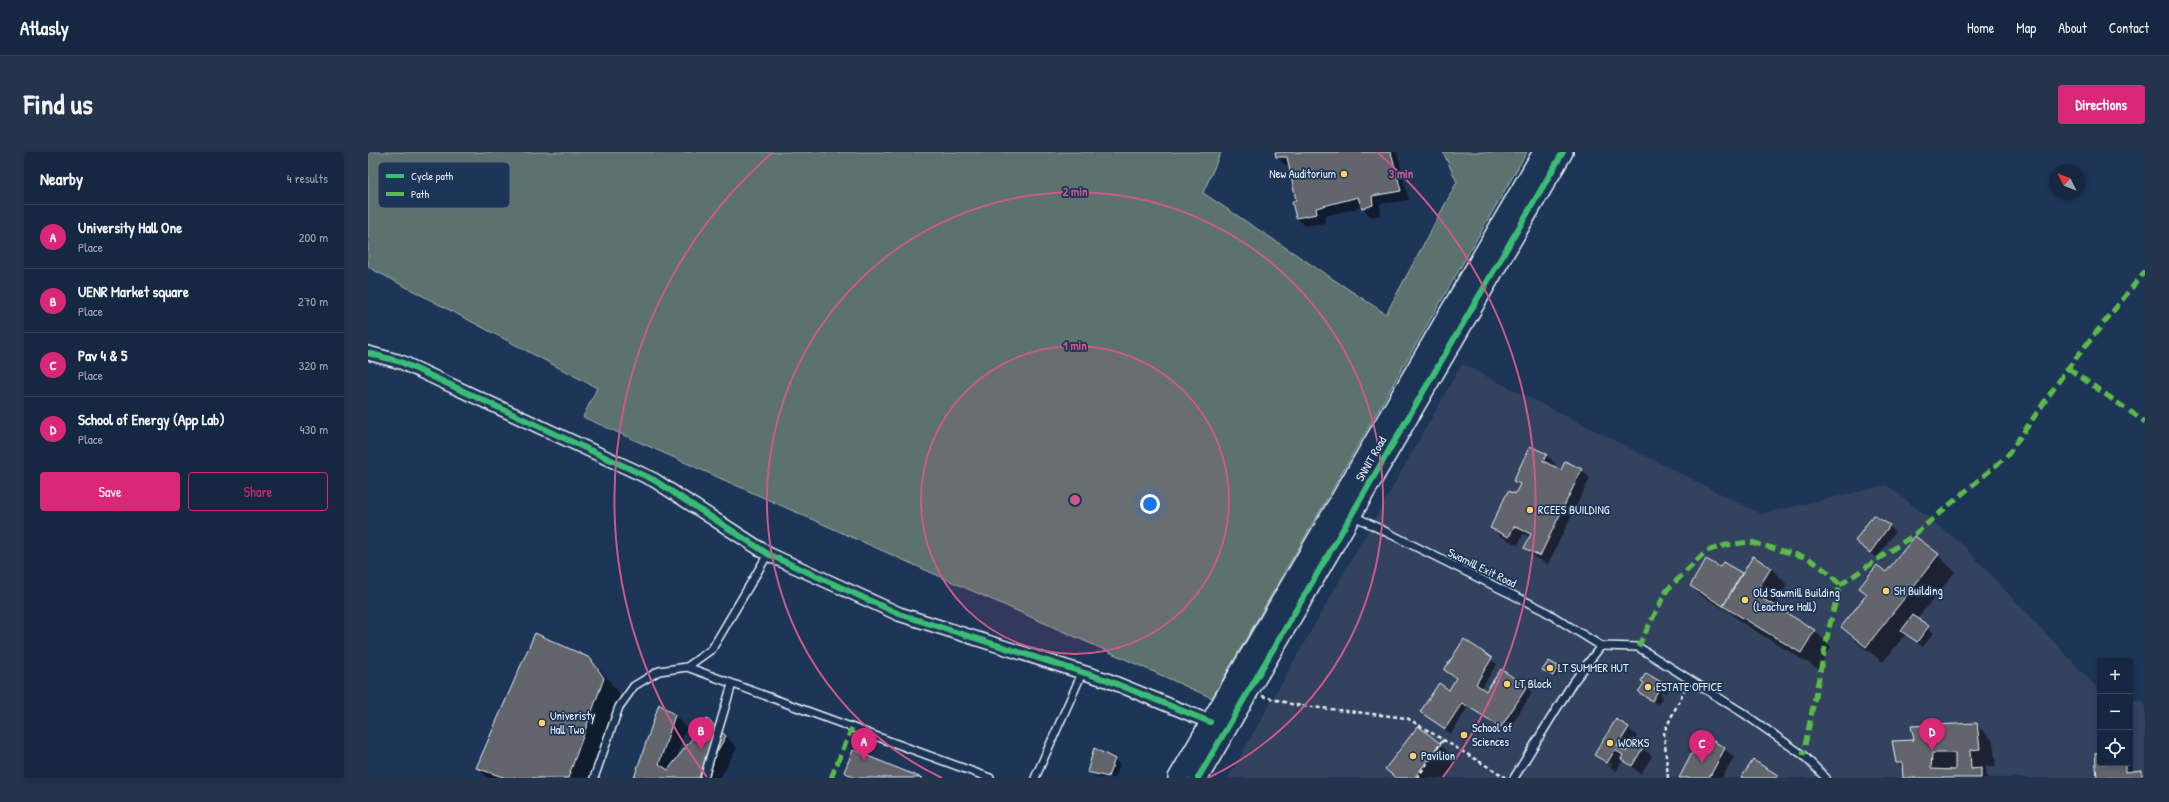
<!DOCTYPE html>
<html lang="en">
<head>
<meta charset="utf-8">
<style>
  body { margin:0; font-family:"Patrick Hand",sans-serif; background:#23344c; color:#f1f3f6 }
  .controls { position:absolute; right:12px; bottom:12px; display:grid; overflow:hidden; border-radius:4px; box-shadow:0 2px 6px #0003 }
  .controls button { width:36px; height:36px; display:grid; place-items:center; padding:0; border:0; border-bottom:1px solid #35445a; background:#162841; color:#f1f3f6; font:20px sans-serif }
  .compass { position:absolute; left:1681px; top:12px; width:36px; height:36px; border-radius:50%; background:#162841; box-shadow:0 2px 6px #0003; rotate:312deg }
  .you { position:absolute; left:782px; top:352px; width:14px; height:14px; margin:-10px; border:3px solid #fff; border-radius:50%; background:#1a73e8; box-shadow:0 0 0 6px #1a73e833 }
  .badge { display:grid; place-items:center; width:26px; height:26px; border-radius:50%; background:#db2777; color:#fff; font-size:13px; font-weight:700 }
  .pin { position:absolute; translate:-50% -33px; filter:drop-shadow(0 1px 2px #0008) }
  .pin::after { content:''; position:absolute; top:21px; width:14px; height:12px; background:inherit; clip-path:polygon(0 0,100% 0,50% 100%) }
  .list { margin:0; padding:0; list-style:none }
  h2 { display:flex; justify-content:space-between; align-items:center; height:52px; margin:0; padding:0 16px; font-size:17px }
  h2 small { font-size:13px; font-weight:400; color:#9ea6b1 }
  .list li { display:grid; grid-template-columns:26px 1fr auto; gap:12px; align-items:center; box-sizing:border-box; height:64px; padding:0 16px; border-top:1px solid #35445a }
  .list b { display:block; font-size:15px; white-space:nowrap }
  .list p { margin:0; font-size:13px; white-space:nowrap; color:#9ea6b1 }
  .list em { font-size:13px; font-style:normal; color:#9ea6b1 }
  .actions { display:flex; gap:8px; padding:12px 16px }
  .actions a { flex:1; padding:9px 0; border:1px solid #db2777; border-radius:4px; text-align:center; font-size:14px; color:#db2777 }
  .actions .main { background:#db2777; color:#fff }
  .icon { flex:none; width:22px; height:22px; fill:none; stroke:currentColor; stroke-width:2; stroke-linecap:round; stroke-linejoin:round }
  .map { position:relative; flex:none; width:1777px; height:626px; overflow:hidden; border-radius:4px }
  header { display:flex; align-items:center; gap:24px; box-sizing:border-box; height:56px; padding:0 20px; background:#162841; border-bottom:1px solid #35445a }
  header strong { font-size:19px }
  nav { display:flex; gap:22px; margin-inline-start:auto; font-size:14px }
  .intro { display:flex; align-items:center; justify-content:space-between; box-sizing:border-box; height:96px; padding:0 24px }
  h1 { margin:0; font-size:28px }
  .button { padding:10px 18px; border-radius:4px; background:#db2777; color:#fff; font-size:14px; font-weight:700 }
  main { display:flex; gap:24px; padding:0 24px }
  aside { flex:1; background:#162841; border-radius:4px; box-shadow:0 2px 6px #0003 }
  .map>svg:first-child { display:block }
  .built { fill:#32435e }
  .green { fill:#5c726e; stroke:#a2b2b3 }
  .shadow { fill:#0007; fill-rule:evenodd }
  .building { fill:#64656d; stroke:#e8f1f8; fill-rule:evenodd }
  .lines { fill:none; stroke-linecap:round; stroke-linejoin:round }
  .lane-casing { stroke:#e8f1f8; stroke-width:10 }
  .street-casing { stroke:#e8f1f8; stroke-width:16 }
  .secondary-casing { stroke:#e8f1f8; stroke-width:22 }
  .path { stroke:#e8f1f8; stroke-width:2.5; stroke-dasharray:4 3; stroke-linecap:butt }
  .lane { stroke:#1d3557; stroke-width:7 }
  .street { stroke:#1d3557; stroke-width:13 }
  .secondary { stroke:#1d3557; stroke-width:19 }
  .quiet { stroke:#5cbc4b; stroke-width:5; stroke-dasharray:10 5; stroke-linecap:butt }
  .cycleway-casing { stroke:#1d3557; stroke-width:8 }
  .cycleway { stroke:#3abd76; stroke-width:6 }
  .ring { fill:none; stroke:#cd598a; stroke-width:2 }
  .poi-dot { fill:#ffd166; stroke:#1d3557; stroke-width:1.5 }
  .labels { text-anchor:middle; stroke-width:3.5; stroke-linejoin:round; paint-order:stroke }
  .poi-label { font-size:12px; fill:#e8f1f8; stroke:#1d3557; text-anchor:start }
  .street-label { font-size:12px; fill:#e8f1f8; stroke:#1d3557 }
  .key { fill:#1d3557; stroke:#5a6d87; stroke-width:1 }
  .key-label { font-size:11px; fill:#e8f1f8 }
  .centre { fill:#cd598a; stroke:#1d3557; stroke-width:2 }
  .ring-label { font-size:12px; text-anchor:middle; font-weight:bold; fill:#cd598a; stroke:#1d3557; stroke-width:3.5; stroke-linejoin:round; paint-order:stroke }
</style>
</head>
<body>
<header>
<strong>Atlasly</strong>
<nav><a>Home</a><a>Map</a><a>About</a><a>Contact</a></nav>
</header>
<div class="intro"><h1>Find us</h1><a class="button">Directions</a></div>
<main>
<aside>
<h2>Nearby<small>4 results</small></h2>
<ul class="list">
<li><span class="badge">A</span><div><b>University Hall One</b><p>Place</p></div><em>200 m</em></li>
<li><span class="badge">B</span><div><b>UENR Market square</b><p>Place</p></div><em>270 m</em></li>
<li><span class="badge">C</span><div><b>Pav 4 &amp; 5</b><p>Place</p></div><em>320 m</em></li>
<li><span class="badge">D</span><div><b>School of Energy (App Lab)</b><p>Place</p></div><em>430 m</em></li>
</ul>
<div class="actions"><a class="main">Save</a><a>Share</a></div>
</aside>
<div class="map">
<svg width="1777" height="626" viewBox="0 0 1777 626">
  <rect width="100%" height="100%" fill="#1d3557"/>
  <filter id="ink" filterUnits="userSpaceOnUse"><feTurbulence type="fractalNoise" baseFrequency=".025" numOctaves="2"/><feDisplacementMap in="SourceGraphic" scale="8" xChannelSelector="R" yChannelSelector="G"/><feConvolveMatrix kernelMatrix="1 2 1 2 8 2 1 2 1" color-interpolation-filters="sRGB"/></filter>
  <g filter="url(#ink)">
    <polygon class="built" points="1094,212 1393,362 1519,333 1594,392 1732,539 1732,611 1762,611 1762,547 1777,550 1777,626 860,626"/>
    <polygon class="green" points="0,0 853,0 835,41 1018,162 1089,30 1075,0 1159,0 844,546 215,265 229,236 0,115"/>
    <g class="shadow">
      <polygon points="908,0 1029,0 1041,48 1012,52 1013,62 1003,65 994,55 957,64 957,71 937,74 929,66 930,48 922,14 918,14 909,5"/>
      <polygon points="1178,303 1187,311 1185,315 1193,319 1213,317 1222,326 1180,412 1166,405 1158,396 1163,385 1155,382 1150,393 1132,384 1124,376 1152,334 1146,329"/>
      <polygon points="1521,374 1527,380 1509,406 1494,395"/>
      <polygon points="1570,403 1587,420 1549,467 1566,481 1555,495 1538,482 1515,510 1491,492 1474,475 1499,443 1492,436 1519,421"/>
      <polygon points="1385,406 1403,416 1419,433 1406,455 1447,479 1463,495 1450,517 1373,470 1363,461 1332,443 1323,434 1352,416 1355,411 1375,423"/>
      <polygon points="1096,489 1129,512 1113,537 1119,541 1159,535 1164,541 1139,580 1100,555 1083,582 1053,560 1081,539 1089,527 1077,518"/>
      <polygon points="221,507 238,524 252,543 222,626 120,626 109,615"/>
      <polygon points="1189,515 1192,517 1187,526 1175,518"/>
      <polygon points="1274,529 1294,531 1300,537 1298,541 1294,539 1292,542 1295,545 1290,553 1272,540 1277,532"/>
      <polygon points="306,563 318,575 307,611 358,584 369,596 352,626 267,626"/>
      <path d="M1248 568 1260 576 1269 584 1266 589 1284 604 1273 622 1255 608 1248 619 1236 611 1227 603ZM1259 577H1261L1248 599 1246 598ZM1236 608 1244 613 1243 615 1236 610Z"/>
      <polygon points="1608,572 1625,589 1628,614 1618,614 1619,624 1621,626 1536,626 1535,617 1529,611 1547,589"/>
      <polygon points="1335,584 1357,597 1366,605 1354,626 1312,626"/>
      <polygon points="1073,593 1089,609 1076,626 1027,626 1018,617"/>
      <polygon points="1732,601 1732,611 1762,611 1762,606 1765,620 1773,619 1777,626 1730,626"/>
      <polygon points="747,608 752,613 747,626 730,626 720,619"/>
    </g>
    <g class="building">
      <polygon points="907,0 1023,0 1033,39 1004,44 1005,53 994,57 990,45 948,56 949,62 928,66 924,50 928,48 919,5 908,5"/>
      <polygon points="1162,294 1179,302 1175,309 1193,318 1197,309 1214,317 1172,404 1156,396 1163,382 1146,374 1141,385 1122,376 1140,339 1147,342 1152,332 1145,329"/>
      <polygon points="1505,363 1522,373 1502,401 1487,389"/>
      <polygon points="1547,384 1571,402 1498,495 1473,475 1499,442 1491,436 1509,413 1518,420"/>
      <polygon points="1385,404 1403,416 1387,442 1447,478 1433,501 1355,454"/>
      <polygon points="1338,407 1352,415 1355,410 1374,421 1355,454 1322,434"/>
      <polygon points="1545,463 1561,474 1549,490 1533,479"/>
      <polygon points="167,481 222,506 236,526 200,626 138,626 108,616"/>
      <polygon points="1096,487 1124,506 1108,532 1118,539 1133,517 1159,535 1133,575 1094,551 1077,577 1052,560 1071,531 1081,538 1088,526 1076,518"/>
      <polygon points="1181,509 1190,514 1185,524 1174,518"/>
      <polygon points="1278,521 1295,531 1292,536 1288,534 1286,537 1290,539 1284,549 1270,540 1276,531 1273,529"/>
      <polygon points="291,552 307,563 291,612 300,618 339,567 358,584 334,626 266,626"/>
      <polygon points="1248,567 1261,575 1249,594 1258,600 1265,588 1276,594 1264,614 1253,607 1255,603 1247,598 1239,611 1226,603"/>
      <path d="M1609 571 1612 597 1602 598 1603 617 1613 616V626H1535L1534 611H1528L1524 589 1546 588 1543 574ZM1564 601H1587V618L1563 617Z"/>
      <polygon points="1050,574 1073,592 1046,626 1028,626 1017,617"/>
      <polygon points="1334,582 1357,596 1341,626 1311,626"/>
      <polygon points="726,596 747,607 740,625 719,620"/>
      <polygon points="485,598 554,626 487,626 476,620"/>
      <polygon points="1732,600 1732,611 1757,611 1757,620 1774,618 1774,626 1729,626 1727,601"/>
      <polygon points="1385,608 1410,623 1408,626 1373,626"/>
    </g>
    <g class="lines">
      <defs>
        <g id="lane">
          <polyline points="984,363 1175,458 1233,494"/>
          <polyline points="1233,494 1270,495 1375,561 1435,603 1458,626"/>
          <polyline points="319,515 622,626"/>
          <polyline points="226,626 251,555 266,534 291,519 319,515 344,497 400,402"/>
          <polyline points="336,626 364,532"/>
          <polyline points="667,626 715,519"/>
          <polyline points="1146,626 1204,532 1233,494"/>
        </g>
        <polyline id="street" points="0,201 33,210 286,328 400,402 531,462 739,528 842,570"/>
        <g id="secondary">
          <polyline points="810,626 1175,0"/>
          <polyline points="830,626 1195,0"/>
        </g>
      </defs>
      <use href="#lane" class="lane-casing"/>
      <use href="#street" class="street-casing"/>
      <use href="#secondary" class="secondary-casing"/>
      <g class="path">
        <polyline points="894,544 927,553 1039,566 1137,625"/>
        <polyline points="1049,626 1075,588"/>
        <polyline points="1300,626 1296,580 1318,535"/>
      </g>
      <use href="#lane" class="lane"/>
      <use href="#street" class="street"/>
      <use href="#secondary" class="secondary"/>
      <g class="quiet">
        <polyline points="1700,216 1777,270"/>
        <polyline points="1472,433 1547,382 1639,304 1700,216 1777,119"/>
        <polyline points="1270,495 1299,438 1339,399 1358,393 1383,390 1440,406 1461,421 1472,433 1462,472 1435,603"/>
        <polyline points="463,626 484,576"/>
      </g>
      <defs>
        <g id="cycleway">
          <polyline points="0,201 33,210 286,328 400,402 531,462 739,528 842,570"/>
          <polyline points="830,626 1195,0"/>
        </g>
      </defs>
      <use href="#cycleway" class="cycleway-casing"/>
      <use href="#cycleway" class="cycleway"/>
    </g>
  </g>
  <circle cx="707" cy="348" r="154" fill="#cd598a" fill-opacity=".12"/>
  <g class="ring">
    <circle cx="707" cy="348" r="154"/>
    <path d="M574 626A308 308 0 1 1 840 626"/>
    <path d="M339 625A461 461 0 0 1 405 0M1009 0A461 461 0 0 1 1075 625"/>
  </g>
  <g class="poi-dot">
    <circle cx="976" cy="22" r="4"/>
    <circle cx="1162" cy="358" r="4"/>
    <circle cx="1518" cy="439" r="4"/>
    <circle cx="1377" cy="448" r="4"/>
    <circle cx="1182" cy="516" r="4"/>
    <circle cx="1139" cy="532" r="4"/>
    <circle cx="1280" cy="535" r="4"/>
    <circle cx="174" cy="571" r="4"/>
    <circle cx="1096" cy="583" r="4"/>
    <circle cx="1242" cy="591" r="4"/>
    <circle cx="1045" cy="604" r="4"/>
  </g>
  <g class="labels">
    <g class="poi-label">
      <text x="968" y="26" text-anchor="end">New Auditorium</text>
      <text x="1170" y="362">RCEES BUILDING</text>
      <text x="1526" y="443">SH Building</text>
      <text x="1385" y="445">Old Sawmill Building<tspan x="1385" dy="14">(Leacture Hall)</tspan></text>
      <text x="1190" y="520">LT SUMMER HUT</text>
      <text x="1147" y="536">LT Block</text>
      <text x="1288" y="539">ESTATE OFFICE</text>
      <text x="182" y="568">Univeristy<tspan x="182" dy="14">Hall Two</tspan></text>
      <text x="1104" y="580">School of<tspan x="1104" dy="14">Sciences</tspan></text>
      <text x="1250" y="595">WORKS</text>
      <text x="1053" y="608">Pavilion</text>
    </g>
    <g class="street-label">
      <text transform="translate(1003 307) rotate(-60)" y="4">SNNIT Road</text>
      <text transform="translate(1114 416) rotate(26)" y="4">Swamill Exit Road</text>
    </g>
  </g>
  <rect x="10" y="10" width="132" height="46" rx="6" class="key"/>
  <rect x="18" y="22" width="18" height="4" fill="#3abd76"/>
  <rect x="18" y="40" width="18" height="4" fill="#5cbc4b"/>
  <g class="key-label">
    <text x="43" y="28">Cycle path</text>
    <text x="43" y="46">Path</text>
  </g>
  <circle cx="707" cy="348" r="6" class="centre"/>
  <g class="ring-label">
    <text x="1033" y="26">3 min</text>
    <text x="707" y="44">2 min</text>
    <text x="707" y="198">1 min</text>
  </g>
</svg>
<div class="controls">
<button>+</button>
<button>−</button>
<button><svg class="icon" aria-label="locate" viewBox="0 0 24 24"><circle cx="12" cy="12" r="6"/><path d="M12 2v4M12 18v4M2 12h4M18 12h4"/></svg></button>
</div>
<svg class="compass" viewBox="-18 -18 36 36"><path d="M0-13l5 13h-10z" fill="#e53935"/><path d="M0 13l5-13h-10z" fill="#9ea6b1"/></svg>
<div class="you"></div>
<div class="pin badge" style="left:496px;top:609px">A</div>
<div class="pin badge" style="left:333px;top:598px">B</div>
<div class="pin badge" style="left:1334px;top:611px">C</div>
<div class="pin badge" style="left:1564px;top:599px">D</div>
</div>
</main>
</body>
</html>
